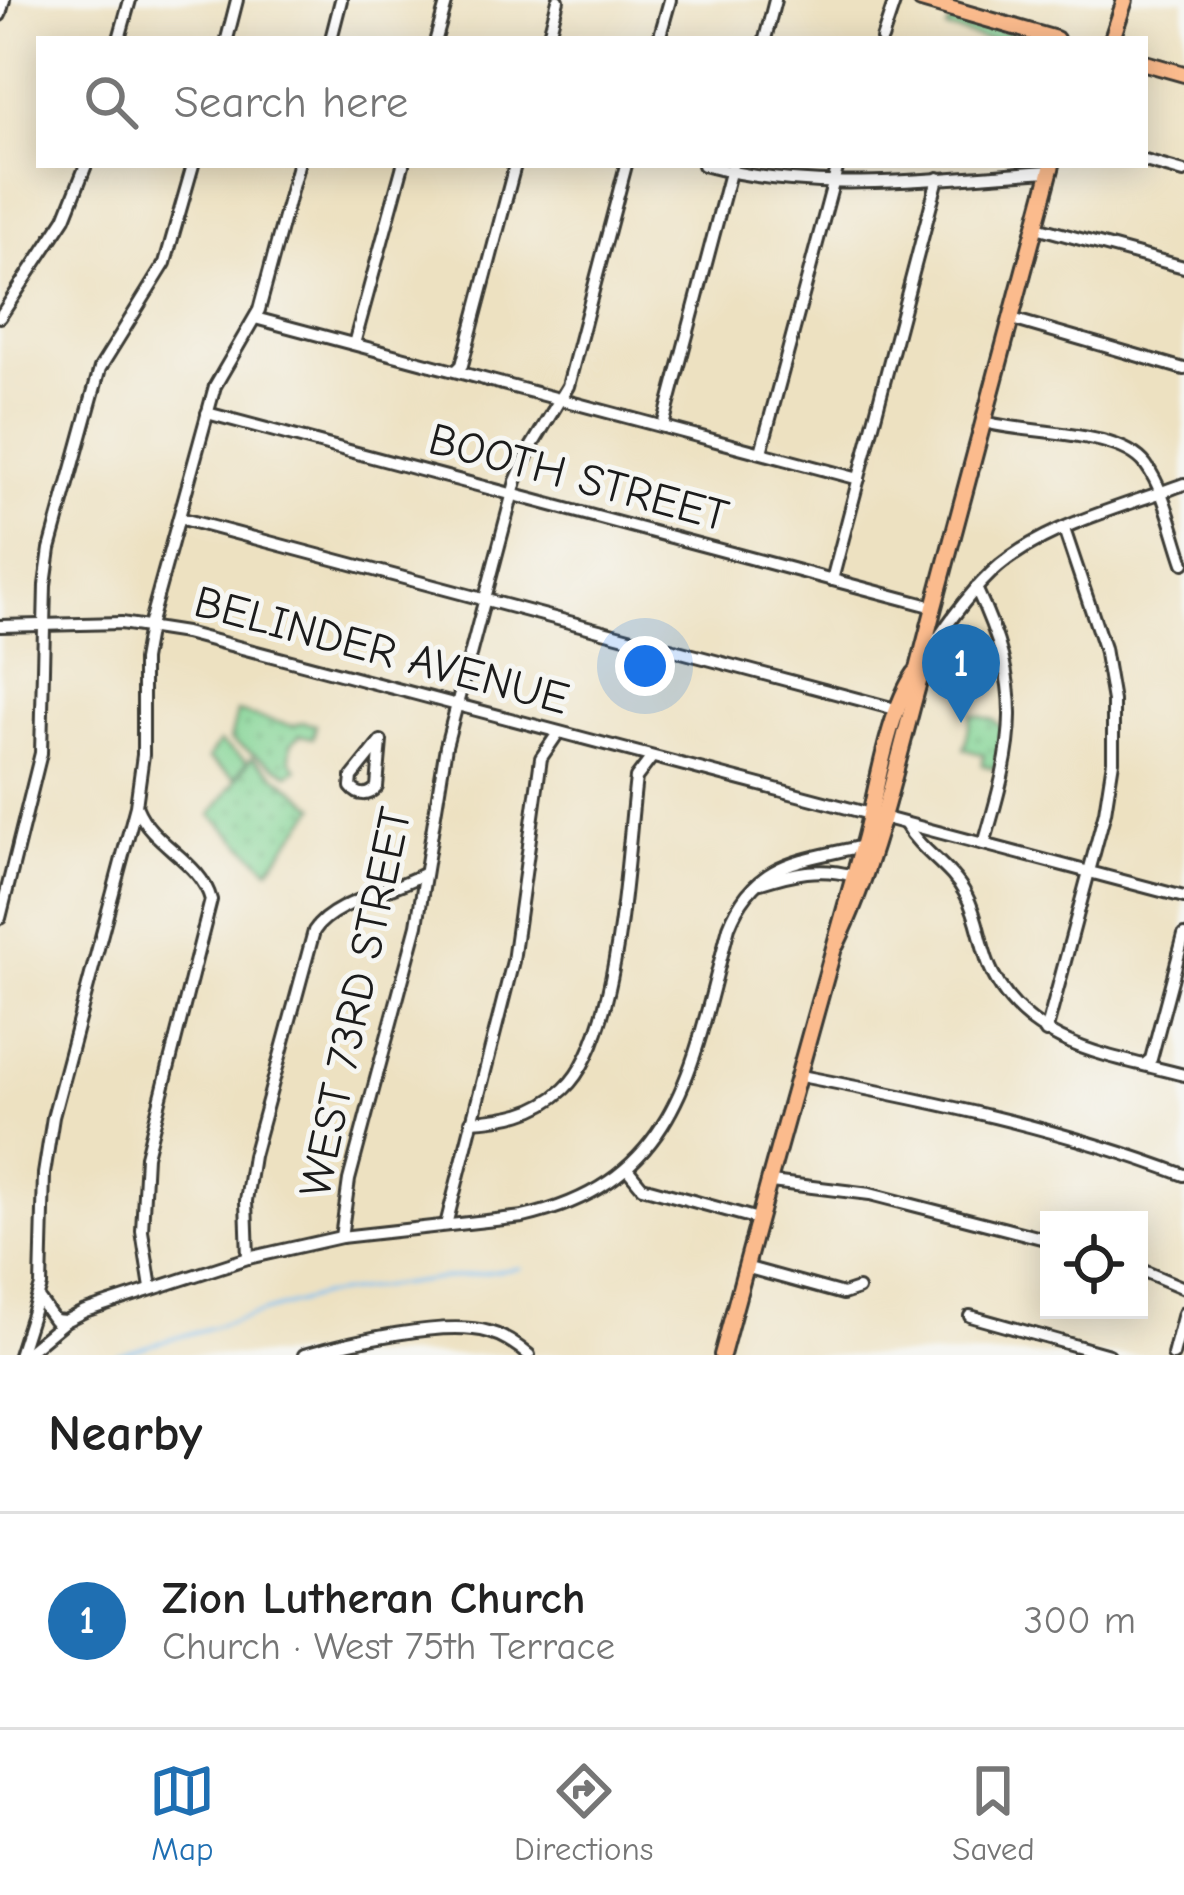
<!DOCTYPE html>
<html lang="en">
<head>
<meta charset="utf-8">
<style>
  body { margin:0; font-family:"Comic Neue",sans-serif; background:#f2f2f2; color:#222 }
  .controls { position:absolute; right:36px; bottom:36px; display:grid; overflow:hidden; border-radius:0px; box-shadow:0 6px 30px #0003 }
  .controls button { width:108px; height:108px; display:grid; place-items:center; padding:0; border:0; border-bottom:3px solid #e0e0e0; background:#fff; color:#222; font:60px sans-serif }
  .you { position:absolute; left:645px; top:666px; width:42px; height:42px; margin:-30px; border:9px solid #fff; border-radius:50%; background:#1a73e8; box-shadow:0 0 0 18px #1a73e833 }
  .badge { display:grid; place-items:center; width:78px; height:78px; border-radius:50%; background:#1f6fb2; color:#fff; font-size:39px; font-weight:700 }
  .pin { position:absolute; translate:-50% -99px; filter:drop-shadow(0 3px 6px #0008) }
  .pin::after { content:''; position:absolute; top:63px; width:42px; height:36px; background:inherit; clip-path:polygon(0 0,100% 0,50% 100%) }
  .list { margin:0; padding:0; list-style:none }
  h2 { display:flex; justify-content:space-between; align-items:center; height:156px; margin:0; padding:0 48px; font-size:51px }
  h2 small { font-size:39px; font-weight:400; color:#767676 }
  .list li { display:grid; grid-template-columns:78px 1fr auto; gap:36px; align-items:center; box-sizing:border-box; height:216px; padding:0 48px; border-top:3px solid #e0e0e0 }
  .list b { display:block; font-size:45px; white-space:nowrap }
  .list p { margin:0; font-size:39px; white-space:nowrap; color:#767676 }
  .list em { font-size:39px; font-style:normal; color:#767676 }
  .icon { flex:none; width:66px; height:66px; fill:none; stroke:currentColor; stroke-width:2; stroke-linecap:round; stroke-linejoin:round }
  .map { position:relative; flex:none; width:1184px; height:1355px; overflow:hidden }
  .search { position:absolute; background:#fff; box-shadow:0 6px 30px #0003; left:36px; right:36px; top:36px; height:132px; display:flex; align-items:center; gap:30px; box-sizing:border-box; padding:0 42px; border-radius:0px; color:#767676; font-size:45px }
  .sheet { height:372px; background:#fff }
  nav { display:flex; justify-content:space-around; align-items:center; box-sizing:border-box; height:168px; border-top:3px solid #e0e0e0; background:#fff; font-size:33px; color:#767676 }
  nav a { display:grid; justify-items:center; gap:6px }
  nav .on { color:#1f6fb2 }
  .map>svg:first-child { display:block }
  .grass { fill:url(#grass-tufts); stroke:#507858; stroke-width:3 }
  .park { fill:url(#park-dots); stroke:#507858; stroke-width:3 }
  .pitch { fill:#83d494; stroke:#507858; stroke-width:3 }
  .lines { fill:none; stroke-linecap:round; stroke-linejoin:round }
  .stream { stroke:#7dbff2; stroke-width:3 }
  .minor-casing { stroke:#3b3a35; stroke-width:16 }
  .major-casing { stroke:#3b3a35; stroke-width:20 }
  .minor { stroke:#fff; stroke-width:10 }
  .major { stroke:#fbbb8d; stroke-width:14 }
  .labels { text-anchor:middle; stroke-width:10; stroke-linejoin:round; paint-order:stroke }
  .street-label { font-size:45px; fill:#1c1c1c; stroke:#f6f6f2 }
</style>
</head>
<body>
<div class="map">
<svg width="1184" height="1355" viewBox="0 0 1184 1355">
  <defs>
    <pattern id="grass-tufts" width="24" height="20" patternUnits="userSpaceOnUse" patternTransform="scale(3)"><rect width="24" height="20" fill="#83d494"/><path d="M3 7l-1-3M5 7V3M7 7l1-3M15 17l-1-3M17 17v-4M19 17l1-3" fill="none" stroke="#71b57f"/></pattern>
    <pattern id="park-dots" width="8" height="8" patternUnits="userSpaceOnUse" patternTransform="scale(3)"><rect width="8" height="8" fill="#83d494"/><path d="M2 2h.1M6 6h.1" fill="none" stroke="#71b57f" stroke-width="1.8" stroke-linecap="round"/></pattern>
  </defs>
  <rect width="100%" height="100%" fill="#f6f6f2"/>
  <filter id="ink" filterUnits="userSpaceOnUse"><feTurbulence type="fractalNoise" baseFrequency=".00833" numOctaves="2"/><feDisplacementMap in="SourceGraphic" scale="24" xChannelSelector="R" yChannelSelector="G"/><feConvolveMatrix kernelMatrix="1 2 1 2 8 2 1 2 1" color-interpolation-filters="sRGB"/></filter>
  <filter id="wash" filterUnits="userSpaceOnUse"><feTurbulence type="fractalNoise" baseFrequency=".004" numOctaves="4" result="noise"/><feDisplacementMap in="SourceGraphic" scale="48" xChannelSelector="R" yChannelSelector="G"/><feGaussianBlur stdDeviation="2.7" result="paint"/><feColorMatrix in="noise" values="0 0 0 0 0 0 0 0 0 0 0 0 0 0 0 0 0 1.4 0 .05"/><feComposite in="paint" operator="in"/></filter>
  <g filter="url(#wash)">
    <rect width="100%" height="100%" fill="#ede1c1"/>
    <polygon class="grass" points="952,18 1024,36 1025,39 983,39 947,29"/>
    <g class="park">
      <polygon points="237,712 293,726 303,722 316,725 313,738 300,735 291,744 290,759 297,769 288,774 230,740"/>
      <polygon points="972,714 994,720 1002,729 995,769 982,765 984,755 964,749"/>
      <polygon points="252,757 316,807 269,869 211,815"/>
    </g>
    <polygon class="pitch" points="219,742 247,761 235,778 208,759"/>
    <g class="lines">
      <polyline class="stream" points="117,1355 322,1295 520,1268"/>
    </g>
  </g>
  <g filter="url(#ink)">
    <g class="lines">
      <defs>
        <g id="minor">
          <polyline points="0,15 4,0"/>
          <polyline points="119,39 130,0"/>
          <polyline points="227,39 237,0"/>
          <polyline points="331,39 341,0"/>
          <polyline points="436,39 447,0"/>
          <polyline points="548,39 558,0"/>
          <polyline points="659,39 670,0"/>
          <polyline points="765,39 775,0"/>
          <polyline points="882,39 895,0"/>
          <polyline points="1145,161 1184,172"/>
          <path d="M703 165C817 196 933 178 1050 171"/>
          <polyline points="1036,227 1184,267"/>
          <polyline points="0,317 65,218 86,165"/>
          <polyline points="255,318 859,479"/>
          <polyline points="1012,319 1184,369"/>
          <polyline points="354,344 403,165"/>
          <polyline points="456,371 462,365 515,165"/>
          <polyline points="207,413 934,607"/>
          <path d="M984 422C1027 434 1120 430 1146 465 1165 491 1173 532 1184 563"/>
          <polyline points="663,426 732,165"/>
          <polyline points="761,452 838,165"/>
          <polyline points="179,518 899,710"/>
          <polyline points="832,580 938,178"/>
          <path d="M976 588C1025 692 1015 738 984 844"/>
          <polyline points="0,626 121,623 185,633 1184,897"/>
          <path d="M923 661C943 630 964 599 991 573 1041 526 1121 508 1184 484"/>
          <path d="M381 741 377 787C369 797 358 796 351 787L352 777Z"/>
          <path d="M137 808C152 845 201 861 211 900L146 1156 142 1231 151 1288"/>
          <path d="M906 825C921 852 951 866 966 895 980 920 980 949 993 974 1030 1047 1112 1056 1184 1075"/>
          <path d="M761 883C792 873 821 866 853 876"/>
          <polyline points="0,918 41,753 45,585 50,549 100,368 165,263 193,165"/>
          <polyline points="1046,1032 1105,812 1113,761 1113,701 1104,648 1064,529"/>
          <polyline points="1145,1064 1151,1059 1184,935"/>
          <path d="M801 1076C929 1101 1062 1128 1184 1175"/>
          <path d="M471 1121C506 1119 537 1114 564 1089 621 1036 626 856 636 778L652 757"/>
          <polyline points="628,1170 642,1187 758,1219"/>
          <polyline points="771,1182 870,1194 1049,1240"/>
          <polyline points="446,1225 513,961 541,758 558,733"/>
          <polyline points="341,1237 349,1180 417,925 446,746 516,481 530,449 568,386 626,165"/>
          <path d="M248 1258 246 1201 253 1156 314 931C333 901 393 892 425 873"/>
          <polyline points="745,1267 843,1294 858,1289"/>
          <polyline points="1139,1269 1184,1288"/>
          <polyline points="39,1299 54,1320 65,1321"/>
          <polyline points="970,1316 1109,1355"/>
          <polyline points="19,1355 41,1286 44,1174 53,1117 136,806 143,755 143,660 149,626 215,386 259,310 298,165"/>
          <path d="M24 1355 65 1321 85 1311 248 1258 341 1237 523 1217C681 1182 693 1061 729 927 755 860 802 861 862 846"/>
          <path d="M304 1355C349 1342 445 1319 489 1332 504 1336 517 1345 529 1355"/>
          <polyline points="1173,1355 1184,1313"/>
        </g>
        <g id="major">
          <polyline points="921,0 1056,39"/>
          <polyline points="1112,39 1125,0"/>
          <polyline points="1145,63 1184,74"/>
          <path d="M836 945C876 863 895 769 919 682L918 669 934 607 1052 165"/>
          <path d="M722 1355C768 1183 816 1011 864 840 877 791 887 714 915 673"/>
        </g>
      </defs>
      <use href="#minor" class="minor-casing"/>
      <use href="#major" class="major-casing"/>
      <use href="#minor" class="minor"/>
      <use href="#major" class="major"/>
    </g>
  </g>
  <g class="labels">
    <g class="street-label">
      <text transform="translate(579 476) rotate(15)" y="16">BOOTH STREET</text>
      <text transform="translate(382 649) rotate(15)" y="16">BELINDER AVENUE</text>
      <text transform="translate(354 1002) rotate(-78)" y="16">WEST 73RD STREET</text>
    </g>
  </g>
</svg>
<div class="controls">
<button><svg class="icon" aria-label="locate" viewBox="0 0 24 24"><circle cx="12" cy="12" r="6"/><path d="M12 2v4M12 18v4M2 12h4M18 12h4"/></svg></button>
</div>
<div class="you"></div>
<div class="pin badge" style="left:961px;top:723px">1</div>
<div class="search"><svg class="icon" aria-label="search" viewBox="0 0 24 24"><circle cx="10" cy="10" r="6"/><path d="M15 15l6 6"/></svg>Search here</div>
</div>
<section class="sheet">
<h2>Nearby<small></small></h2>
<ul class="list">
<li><span class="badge">1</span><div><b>Zion Lutheran Church</b><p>Church · West 75th Terrace</p></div><em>300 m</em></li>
</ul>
</section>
<nav>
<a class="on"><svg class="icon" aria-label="map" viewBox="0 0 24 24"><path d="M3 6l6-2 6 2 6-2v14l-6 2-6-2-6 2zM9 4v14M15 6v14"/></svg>Map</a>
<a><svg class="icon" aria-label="directions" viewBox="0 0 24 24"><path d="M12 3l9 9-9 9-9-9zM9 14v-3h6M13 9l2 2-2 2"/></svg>Directions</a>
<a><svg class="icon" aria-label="saved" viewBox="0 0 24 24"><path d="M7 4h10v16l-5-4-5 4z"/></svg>Saved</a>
</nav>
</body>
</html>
